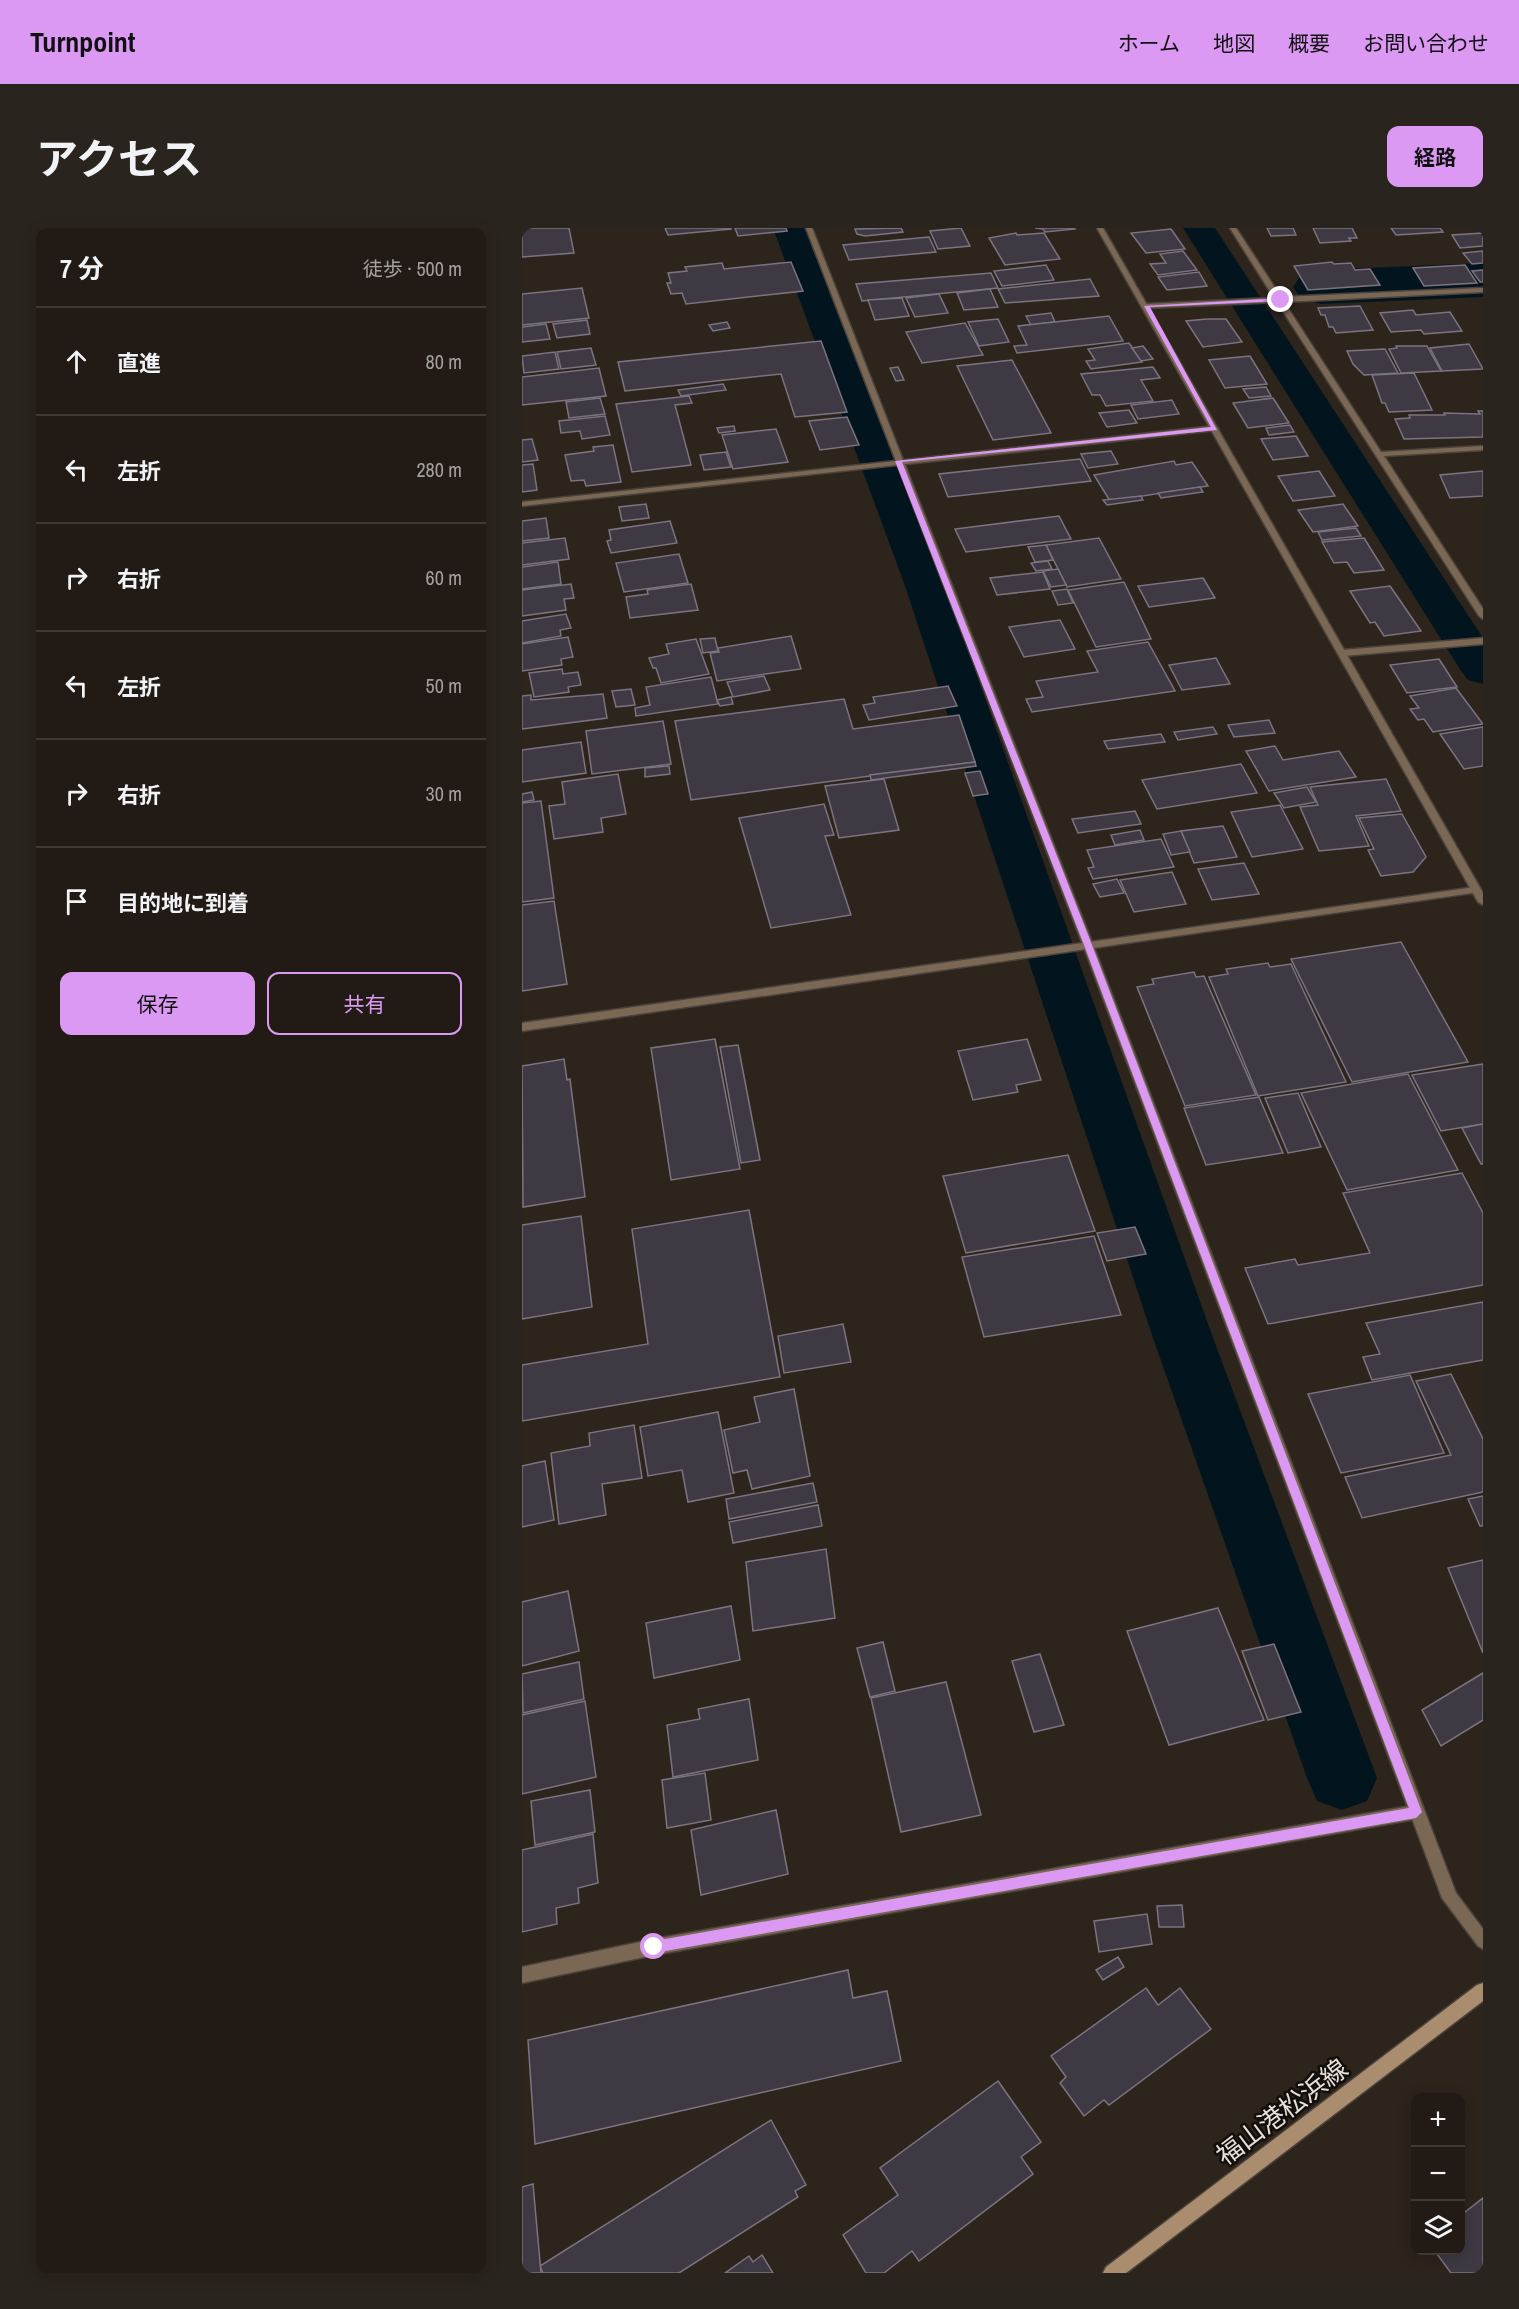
<!DOCTYPE html>
<html lang="ja">
<head>
<meta charset="utf-8">
<style>
  body { margin:0; font-family:"Archivo Narrow","Noto Sans JP",sans-serif; background:#2a241e; color:#f1f3f6 }
  .controls { position:absolute; right:18px; bottom:18px; display:grid; overflow:hidden; border-radius:12px; box-shadow:0 3px 15px #0003 }
  .controls button { width:54px; height:54px; display:grid; place-items:center; padding:0; border:0; border-bottom:2px solid #3f3934; background:#221b15; color:#f1f3f6; font:30px sans-serif }
  .stop { position:absolute; width:18px; height:18px; margin:-14px; border:4px solid #dc99f4; border-radius:50%; background:#fff }
  .stop.end { background:#dc99f4; border-color:#fff; box-shadow:0 2px 6px #0008 }
  .list { margin:0; padding:0; list-style:none }
  h2 { display:flex; justify-content:space-between; align-items:center; height:78px; margin:0; padding:0 24px; font-size:26px }
  h2 small { font-size:20px; font-weight:400; color:#a2a1a0 }
  .list li { display:grid; grid-template-columns:39px 1fr auto; gap:18px; align-items:center; box-sizing:border-box; height:108px; padding:0 24px; border-top:2px solid #3f3934 }
  .list b { display:block; font-size:22px; white-space:nowrap }
  .list em { font-size:20px; font-style:normal; color:#a2a1a0 }
  .actions { display:flex; gap:12px; padding:18px 24px }
  .actions a { flex:1; padding:14px 0; border:2px solid #dc99f4; border-radius:12px; text-align:center; font-size:21px; color:#dc99f4 }
  .actions .main { background:#dc99f4; color:#111 }
  .icon { flex:none; width:33px; height:33px; fill:none; stroke:currentColor; stroke-width:2; stroke-linecap:round; stroke-linejoin:round }
  .map { position:relative; flex:none; width:961px; height:2045px; overflow:hidden; border-radius:12px }
  header { display:flex; align-items:center; gap:36px; box-sizing:border-box; height:84px; padding:0 30px; background:#dc99f4; color:#111 }
  header strong { font-size:28px }
  nav { display:flex; gap:33px; margin-inline-start:auto; font-size:21px }
  .intro { display:flex; align-items:center; justify-content:space-between; box-sizing:border-box; height:144px; padding:0 36px }
  h1 { margin:0; font-size:42px }
  .button { padding:15px 27px; border-radius:12px; background:#dc99f4; color:#111; font-size:21px; font-weight:700 }
  main { display:flex; gap:36px; padding:0 36px }
  aside { flex:1; background:#221b15; border-radius:12px; box-shadow:0 3px 15px #0003 }
  .map>svg:first-child { display:block }
  .lines { fill:none; stroke-linecap:round; stroke-linejoin:round }
  .canal { fill:#02151e; fill-rule:evenodd }
  .river { fill:#02151e; fill-rule:evenodd }
  .building { fill:#3f3943; stroke:#7b7480; stroke-width:1.5 }
  .minor-casing { stroke:#4b423b; stroke-width:3 }
  .tertiary-casing { stroke:#4b423b; stroke-width:3 }
  .secondary-casing { stroke:#4b423b; stroke-width:3 }
  .minor { fill:#7a6855; fill-rule:evenodd }
  .tertiary { fill:#7a6855; fill-rule:evenodd }
  .secondary { fill:#aa8d6e; fill-rule:evenodd }
  .route { fill:#dc99f4 }
  .labels { text-anchor:middle; stroke-width:5; stroke-linejoin:round; paint-order:stroke }
  .near-street-label { font-size:26px; fill:#e6e0db; stroke:#120e0a }
</style>
</head>
<body>
<header>
<strong>Turnpoint</strong>
<nav><a>ホーム</a><a>地図</a><a>概要</a><a>お問い合わせ</a></nav>
</header>
<div class="intro"><h1>アクセス</h1><a class="button">経路</a></div>
<main>
<aside>
<h2>7 分<small>徒歩 · 500 m</small></h2>
<ul class="list">
<li><svg class="icon" aria-label="ahead" viewBox="0 0 24 24"><path d="M12 20V5M6 11l6-6 6 6"/></svg><div><b>直進</b></div><em>80 m</em></li>
<li><svg class="icon" aria-label="left" viewBox="0 0 24 24"><path d="M17 20v-9H6M10 6l-5 5 5 5"/></svg><div><b>左折</b></div><em>280 m</em></li>
<li><svg class="icon" aria-label="right" viewBox="0 0 24 24"><path d="M7 20v-9h11M14 6l5 5-5 5"/></svg><div><b>右折</b></div><em>60 m</em></li>
<li><svg class="icon" aria-label="left" viewBox="0 0 24 24"><path d="M17 20v-9H6M10 6l-5 5 5 5"/></svg><div><b>左折</b></div><em>50 m</em></li>
<li><svg class="icon" aria-label="right" viewBox="0 0 24 24"><path d="M7 20v-9h11M14 6l5 5-5 5"/></svg><div><b>右折</b></div><em>30 m</em></li>
<li><svg class="icon" aria-label="arrive" viewBox="0 0 24 24"><path d="M6 21V4h12l-3 4 3 4H6"/></svg><div><b>目的地に到着</b></div></li>
</ul>
<div class="actions"><a class="main">保存</a><a>共有</a></div>
</aside>
<div class="map">
<svg width="961" height="2045" viewBox="0 0 961 2045">
  <rect width="100%" height="100%" fill="#2d241c"/>
  <g class="lines">
    <g class="canal">
      <polygon points="251,0 283,0 422,355 690,1107 855,1550 845,1573 820,1582 795,1573 785,1550 630,1107 382,355"/>
      <polygon points="661,0 693,0 961,410 961,456 946,452 939,443"/>
    </g>
    <polygon class="river" points="961,35 961,69 799,76 779,71 771,59 779,47 799,42"/>
  </g>
  <g class="building">
    <polygon points="0,0 47,0 52,25 0,29"/>
    <polygon points="143,0 209,0 209,1 146,7"/>
    <polygon points="213,0 264,0 265,3 216,8"/>
    <polygon points="379,0 381,4 343,8 335,6 333,1"/>
    <polygon points="439,0 448,18 416,21 408,3"/>
    <polygon points="513,0 552,0 553,1 523,4 521,1"/>
    <polygon points="745,0 771,0 774,7 749,8"/>
    <polygon points="791,0 830,0 835,10 827,10 829,13 798,15"/>
    <polygon points="869,0 918,0 921,4 874,7"/>
    <polygon points="649,1 663,21 624,25 609,5"/>
    <polygon points="494,5 495,7 522,5 538,31 483,37 467,10"/>
    <polygon points="961,5 961,18 938,20 930,7"/>
    <polygon points="407,9 414,24 327,32 321,17"/>
    <polygon points="661,23 675,42 636,47 628,36 644,35 638,26"/>
    <polygon points="961,23 961,35 950,36 941,25"/>
    <polygon points="269,34 281,63 164,76 160,65 149,66 145,55 149,55 146,45 165,43 163,39 200,35 202,41"/>
    <polygon points="810,34 812,36 829,35 833,42 848,41 858,57 786,62 772,38"/>
    <polygon points="524,37 532,52 480,58 472,43"/>
    <polygon points="943,37 955,55 902,58 891,40"/>
    <polygon points="961,42 961,54 958,54 950,43"/>
    <polygon points="677,44 685,58 645,62 636,49"/>
    <polygon points="469,45 476,60 340,73 334,56"/>
    <polygon points="568,51 577,68 483,75 476,61"/>
    <polygon points="60,60 67,90 0,97 0,66"/>
    <polygon points="468,61 476,79 442,82 435,65"/>
    <polygon points="417,66 426,85 393,89 384,70"/>
    <polygon points="380,70 387,88 353,92 346,72"/>
    <polygon points="838,78 851,102 814,105 811,99 807,99 803,87 799,87 796,80"/>
    <polygon points="891,82 894,87 928,84 940,103 902,106 899,102 869,104 858,85"/>
    <polygon points="529,85 533,94 509,97 504,88"/>
    <polygon points="587,88 601,113 495,125 492,118 505,117 496,98"/>
    <polygon points="476,91 487,114 457,118 446,94"/>
    <polygon points="685,91 704,91 720,114 681,119 664,93"/>
    <polygon points="65,92 68,106 35,110 31,96"/>
    <polygon points="205,94 208,100 191,103 187,97"/>
    <polygon points="443,95 461,127 400,135 384,104"/>
    <polygon points="24,96 28,111 0,114 0,99"/>
    <polygon points="299,113 325,184 273,189 259,146 103,163 96,134"/>
    <polygon points="607,115 620,134 569,141 564,133 573,132 566,121"/>
    <polygon points="947,116 961,141 920,143 908,120"/>
    <polygon points="621,118 631,131 619,133 610,120"/>
    <polygon points="874,118 905,118 919,143 879,145 867,121 875,120"/>
    <polygon points="69,120 74,137 39,141 35,124"/>
    <polygon points="863,121 876,145 842,147 831,136 825,123"/>
    <polygon points="33,124 37,141 2,145 0,128"/>
    <polygon points="728,128 745,156 703,160 687,132"/>
    <polygon points="490,132 529,205 471,212 435,138"/>
    <polygon points="376,139 382,152 374,153 368,140"/>
    <polygon points="631,139 638,150 619,152 631,173 584,178 578,167 570,167 559,146"/>
    <polygon points="77,140 84,168 0,177 0,149"/>
    <polygon points="892,145 910,182 867,184 863,175 860,175 850,147"/>
    <polygon points="201,156 204,162 159,168 156,162"/>
    <polygon points="744,159 749,168 727,170 721,161"/>
    <polygon points="167,168 170,175 153,177 169,237 110,244 94,176"/>
    <polygon points="78,170 83,186 47,190 44,174"/>
    <polygon points="751,170 767,195 726,200 711,175"/>
    <polygon points="650,172 657,186 616,191 609,177"/>
    <polygon points="607,182 615,195 585,199 577,185"/>
    <polygon points="956,183 961,183 961,209 882,211 873,191 888,190 887,187 923,187 922,185 958,186"/>
    <polygon points="83,188 88,207 60,211 58,203 39,205 37,193"/>
    <polygon points="325,189 337,217 298,222 287,193"/>
    <polygon points="768,197 772,204 747,207 744,200"/>
    <polygon points="212,198 213,203 197,205 195,200"/>
    <polygon points="254,201 266,234 211,241 200,207"/>
    <polygon points="774,208 786,228 751,232 739,211"/>
    <polygon points="10,211 16,232 0,234 0,212"/>
    <polygon points="91,217 99,254 64,258 62,252 49,253 43,227 72,223 71,219"/>
    <polygon points="589,223 596,236 566,240 559,226"/>
    <polygon points="204,224 209,239 182,242 178,227"/>
    <polygon points="558,231 569,253 426,269 417,246"/>
    <polygon points="652,233 654,237 670,234 686,258 588,273 572,247"/>
    <polygon points="11,236 15,262 0,264 0,237"/>
    <polygon points="797,243 813,268 771,273 756,248"/>
    <polygon points="961,243 961,268 928,270 918,247"/>
    <polygon points="678,259 681,264 639,270 636,265"/>
    <polygon points="619,268 621,272 585,277 581,272"/>
    <polygon points="124,276 127,290 100,293 97,279"/>
    <polygon points="821,276 836,298 791,304 776,282"/>
    <polygon points="537,288 549,311 444,324 433,301"/>
    <polygon points="24,290 27,310 0,313 0,293"/>
    <polygon points="148,293 155,315 89,325 85,313 89,312 87,302"/>
    <polygon points="834,300 839,308 800,312 796,304"/>
    <polygon points="43,310 47,331 0,337 0,315"/>
    <polygon points="577,310 599,351 545,359 524,317"/>
    <polygon points="842,310 862,342 832,345 825,334 812,335 800,314"/>
    <polygon points="524,317 531,332 513,334 506,319"/>
    <polygon points="157,326 166,355 102,364 94,335"/>
    <polygon points="526,333 530,341 514,343 509,335"/>
    <polygon points="36,334 39,356 0,361 0,339"/>
    <polygon points="536,341 544,357 529,359 521,343"/>
    <polygon points="521,344 528,361 475,367 468,350"/>
    <polygon points="681,350 693,370 627,379 616,358"/>
    <polygon points="602,354 629,411 574,419 546,362"/>
    <polygon points="49,356 52,370 42,371 44,382 0,388 0,362"/>
    <polygon points="169,356 176,382 108,390 104,369 126,366 125,362"/>
    <polygon points="868,358 899,403 862,408 853,394 848,395 828,363"/>
    <polygon points="545,361 551,375 536,377 530,363"/>
    <polygon points="44,386 49,400 38,402 39,408 0,415 0,393"/>
    <polygon points="538,392 553,421 502,429 487,399"/>
    <polygon points="269,408 279,441 195,453 188,425 197,424 196,420"/>
    <polygon points="46,409 51,429 39,431 40,437 0,443 0,416"/>
    <polygon points="193,410 196,423 181,425 178,411"/>
    <polygon points="174,411 187,446 139,455 134,440 131,440 127,430 147,426 144,416"/>
    <polygon points="626,414 653,463 510,484 504,471 521,469 514,453 576,444 565,423"/>
    <polygon points="694,430 708,456 660,462 647,437"/>
    <polygon points="917,431 935,459 885,465 868,437"/>
    <polygon points="40,441 41,446 56,444 59,457 46,459 47,464 12,469 7,445"/>
    <polygon points="242,448 248,462 211,469 205,454"/>
    <polygon points="189,449 196,476 114,488 113,480 128,477 124,459"/>
    <polygon points="426,458 435,478 347,492 341,477 353,475 351,469"/>
    <polygon points="934,460 961,496 911,504 902,491 896,492 888,481 897,480 888,468"/>
    <polygon points="109,461 113,477 94,479 90,463"/>
    <polygon points="81,466 85,490 0,501 0,468 9,467 9,472"/>
    <polygon points="209,469 211,476 198,478 195,472"/>
    <polygon points="322,471 331,501 437,487 453,534 169,572 153,493"/>
    <polygon points="747,492 753,505 712,509 706,497"/>
    <polygon points="141,493 149,536 70,546 64,503"/>
    <polygon points="691,499 695,506 656,512 652,504"/>
    <polygon points="961,499 961,538 942,541 918,506"/>
    <polygon points="639,506 643,514 586,521 582,513"/>
    <polygon points="59,514 64,545 0,554 0,522"/>
    <polygon points="753,518 761,532 817,523 834,549 747,563 724,523"/>
    <polygon points="453,534 454,538 349,552 348,547"/>
    <polygon points="719,536 735,565 635,581 620,552"/>
    <polygon points="147,538 148,546 123,549 123,540"/>
    <polygon points="458,543 466,566 451,568 443,545"/>
    <polygon points="96,546 104,586 79,590 81,604 32,611 27,578 43,576 40,554"/>
    <polygon points="362,551 377,602 317,610 303,558"/>
    <polygon points="864,551 879,583 834,588 847,618 797,623 778,579 796,577 788,559"/>
    <polygon points="785,559 794,574 762,580 752,565"/>
    <polygon points="10,564 12,572 0,574 0,566"/>
    <polygon points="19,573 32,670 0,674 0,575"/>
    <polygon points="302,576 312,607 303,608 329,687 249,700 217,590"/>
    <polygon points="758,577 781,621 730,629 709,584"/>
    <polygon points="613,583 619,596 556,605 550,591"/>
    <polygon points="880,586 904,629 891,644 859,648 846,622 852,621 837,590"/>
    <polygon points="701,598 715,629 672,635 659,603"/>
    <polygon points="618,602 622,612 593,617 589,607"/>
    <polygon points="659,603 668,624 649,627 641,606"/>
    <polygon points="639,611 652,639 571,651 566,640 572,639 565,622"/>
    <polygon points="722,635 737,666 690,672 676,641"/>
    <polygon points="650,644 664,676 612,684 598,652"/>
    <polygon points="595,651 602,665 578,669 571,656"/>
    <polygon points="32,673 45,756 0,763 0,677"/>
    <polygon points="879,714 946,834 830,854 769,731"/>
    <polygon points="746,735 748,739 769,736 824,854 736,868 687,749 706,746 704,741"/>
    <polygon points="672,744 674,749 682,748 734,867 663,878 615,759 632,756 630,751"/>
    <polygon points="193,811 218,941 149,952 129,820"/>
    <polygon points="505,811 519,852 494,857 496,864 451,872 436,823"/>
    <polygon points="216,817 238,932 219,935 198,819"/>
    <polygon points="42,831 45,852 48,851 63,969 1,979 0,838"/>
    <polygon points="961,836 961,896 919,903 890,847"/>
    <polygon points="886,846 936,942 825,962 779,865"/>
    <polygon points="776,865 799,919 766,925 743,870"/>
    <polygon points="737,869 761,925 684,937 662,880"/>
    <polygon points="961,896 961,936 959,936 940,900"/>
    <polygon points="546,927 573,1003 444,1025 421,948"/>
    <polygon points="940,945 961,985 961,1057 746,1096 723,1040 773,1031 776,1037 848,1025 821,965"/>
    <polygon points="227,982 258,1149 0,1193 0,1137 126,1116 110,1001"/>
    <polygon points="59,988 70,1079 0,1091 0,997"/>
    <polygon points="613,999 624,1026 585,1033 575,1005"/>
    <polygon points="572,1008 599,1087 462,1109 440,1029"/>
    <polygon points="961,1074 961,1132 850,1152 841,1129 858,1126 844,1095"/>
    <polygon points="321,1096 329,1134 262,1145 256,1108"/>
    <polygon points="929,1146 961,1211 961,1264 840,1290 823,1249 929,1227 894,1153"/>
    <polygon points="888,1147 922,1225 819,1245 786,1166"/>
    <polygon points="272,1161 288,1248 230,1261 225,1242 211,1245 202,1202 238,1194 232,1169"/>
    <polygon points="196,1184 212,1265 166,1274 160,1242 126,1248 118,1199"/>
    <polygon points="112,1197 120,1250 80,1256 84,1287 37,1296 29,1225 68,1218 67,1205"/>
    <polygon points="23,1233 32,1292 0,1299 0,1238"/>
    <polygon points="291,1255 295,1274 207,1291 204,1271"/>
    <polygon points="961,1268 961,1298 958,1298 946,1271"/>
    <polygon points="296,1277 300,1298 211,1315 207,1294"/>
    <polygon points="304,1321 313,1390 231,1403 224,1334"/>
    <polygon points="961,1332 961,1425 926,1340"/>
    <polygon points="46,1363 57,1423 0,1438 0,1374"/>
    <polygon points="209,1378 218,1432 132,1450 124,1395"/>
    <polygon points="696,1380 742,1492 647,1517 605,1403"/>
    <polygon points="361,1414 373,1463 348,1469 335,1420"/>
    <polygon points="752,1416 779,1484 746,1492 720,1423"/>
    <polygon points="518,1426 542,1497 512,1504 490,1433"/>
    <polygon points="57,1434 62,1471 1,1485 0,1446"/>
    <polygon points="961,1445 961,1492 919,1518 900,1482"/>
    <polygon points="424,1454 459,1587 379,1604 349,1470"/>
    <polygon points="227,1471 236,1532 151,1549 145,1497 178,1491 176,1481"/>
    <polygon points="63,1473 74,1549 0,1566 0,1487"/>
    <polygon points="183,1545 189,1592 145,1600 140,1552"/>
    <polygon points="68,1562 73,1604 13,1617 9,1573"/>
    <polygon points="254,1582 266,1646 179,1667 169,1602"/>
    <polygon points="71,1606 76,1655 56,1660 57,1675 34,1680 35,1696 0,1704 0,1622"/>
    <polygon points="660,1677 662,1699 637,1699 635,1678"/>
    <polygon points="625,1686 630,1716 577,1724 572,1693"/>
    <polygon points="596,1729 602,1739 581,1752 574,1742"/>
    <polygon points="326,1742 331,1770 365,1763 379,1833 13,1916 6,1812"/>
    <polygon points="624,1760 636,1777 658,1760 689,1801 587,1877 582,1872 562,1888 538,1855 544,1849 529,1828"/>
    <polygon points="476,1853 519,1914 499,1929 511,1946 397,2033 390,2023 362,2045 344,2045 321,2007 376,1967 358,1940"/>
    <polygon points="249,1892 284,1957 273,1963 276,1969 157,2045 21,2045 18,2038"/>
    <polygon points="11,1956 19,2045 0,2045 0,1959"/>
    <polygon points="961,1970 961,2045 929,2045 912,2022 938,2022 938,1988"/>
    <polygon points="240,2027 251,2045 203,2045 227,2028 231,2034"/>
  </g>
  <g class="lines">
    <defs>
      <g id="minor">
        <polygon points="708,0 714,0 759,69 961,60 961,64 762,74 859,224 961,218 961,222 862,228 961,381 961,391 957,388 755,74 624,80 620,78 624,76 752,70"/>
        <polygon points="692,198 696,200 695,202 0,278 0,274"/>
        <polygon points="961,410 961,416 821,428 817,425 821,422"/>
        <polygon points="953,659 958,662 957,664 0,803 0,795"/>
        <polygon points="894,1577 899,1579 901,1584 899,1589 894,1591 132,1727 0,1755 0,1739 132,1711"/>
      </g>
      <g id="tertiary">
        <polygon points="284,0 290,0 571,717 934,1665 961,1701 961,1721 956,1718 920,1670 561,717"/>
        <polygon points="575,0 581,0 961,665 961,677 956,674"/>
      </g>
      <polygon id="secondary" points="961,1755 961,1773 604,2045 581,2045 584,2039 955,1757"/>
    </defs>
    <use href="#minor" class="minor-casing"/>
    <use href="#tertiary" class="tertiary-casing"/>
    <use href="#secondary" class="secondary-casing"/>
    <use href="#minor" class="minor"/>
    <use href="#tertiary" class="tertiary"/>
    <use href="#secondary" class="secondary"/>
  </g>
  <polygon class="route" points="759,70 761,73 628,79 695,202 380,234 570,717 900,1584 894,1590 132,1725 126,1719 132,1713 887,1580 562,717 373,233 689,199 622,78"/>
  <g class="labels">
    <g class="near-street-label">
      <text transform="translate(760 1884) rotate(-37)" y="9">福山港松浜線</text>
    </g>
  </g>
</svg>
<div class="controls">
<button>+</button>
<button>−</button>
<button><svg class="icon" aria-label="layers" viewBox="0 0 24 24"><path d="M12 4l9 5-9 5-9-5zM3 14l9 5 9-5"/></svg></button>
</div>
<div class="stop" style="left:132px;top:1719px"></div>
<div class="stop end" style="left:759px;top:72px"></div>
</div>
</main>
</body>
</html>
